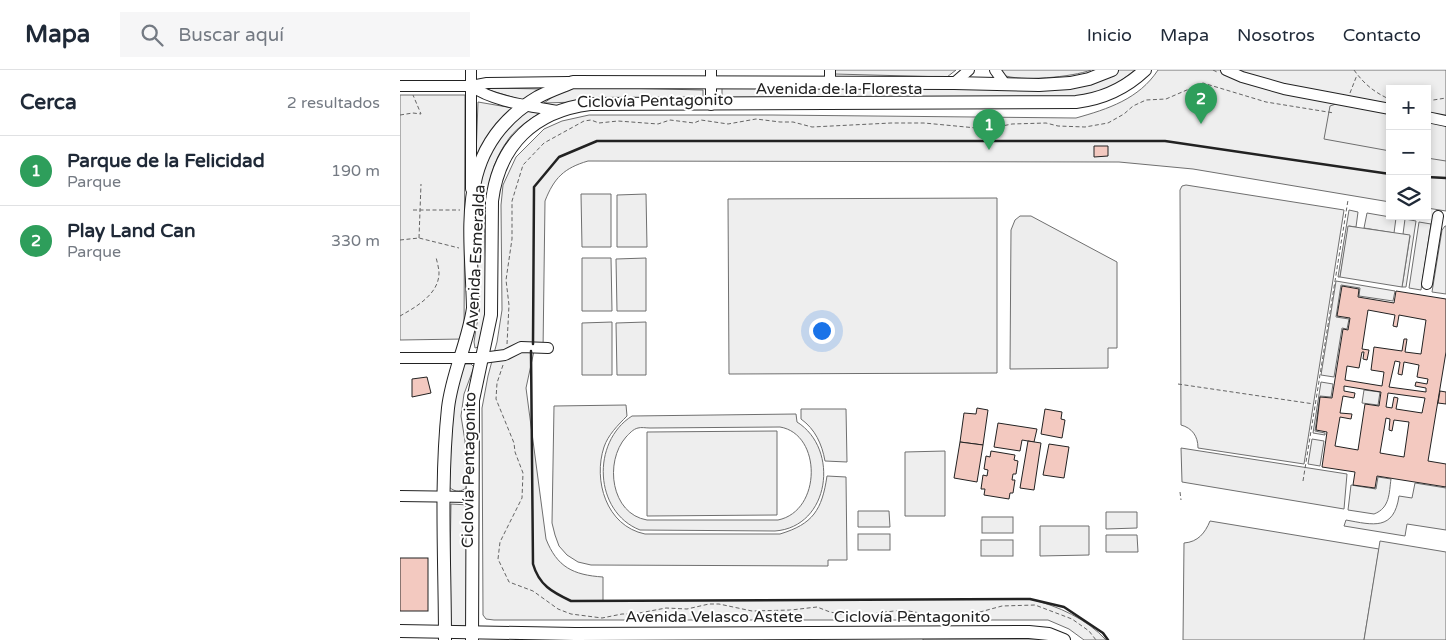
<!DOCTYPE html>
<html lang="es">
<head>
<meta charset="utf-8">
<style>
  body { margin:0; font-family:"Varela Round",sans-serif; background:#f6f6f7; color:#1f2937 }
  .controls { position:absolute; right:15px; top:15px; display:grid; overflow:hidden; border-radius:0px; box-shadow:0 2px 8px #0003 }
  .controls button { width:45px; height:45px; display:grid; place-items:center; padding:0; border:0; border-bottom:1px solid #e0e1e3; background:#fff; color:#1f2937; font:25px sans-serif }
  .you { position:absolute; left:421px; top:260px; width:18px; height:18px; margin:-12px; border:4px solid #fff; border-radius:50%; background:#1a73e8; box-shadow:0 0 0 8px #1a73e833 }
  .badge { display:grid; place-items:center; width:32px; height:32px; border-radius:50%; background:#db2777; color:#fff; font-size:16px; font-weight:700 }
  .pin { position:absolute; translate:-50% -41px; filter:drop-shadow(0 1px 2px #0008) }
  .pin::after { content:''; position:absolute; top:26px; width:18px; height:15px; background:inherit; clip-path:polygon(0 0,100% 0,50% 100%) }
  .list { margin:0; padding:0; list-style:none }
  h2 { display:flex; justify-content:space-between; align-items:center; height:65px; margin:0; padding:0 20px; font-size:21px }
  h2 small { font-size:16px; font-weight:400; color:#747a83 }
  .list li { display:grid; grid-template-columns:32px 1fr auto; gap:15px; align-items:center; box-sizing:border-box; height:70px; padding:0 20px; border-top:1px solid #e0e1e3 }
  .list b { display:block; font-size:19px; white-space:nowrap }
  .list p { margin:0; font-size:16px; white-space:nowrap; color:#747a83 }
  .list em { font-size:16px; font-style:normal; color:#747a83 }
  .icon { flex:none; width:28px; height:28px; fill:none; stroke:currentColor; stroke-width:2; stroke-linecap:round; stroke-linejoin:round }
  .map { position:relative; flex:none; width:1046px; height:570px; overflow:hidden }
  header { display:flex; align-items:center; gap:30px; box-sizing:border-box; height:70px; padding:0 25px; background:#fff; border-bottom:1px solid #e0e1e3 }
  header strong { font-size:24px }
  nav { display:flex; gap:28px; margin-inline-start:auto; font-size:18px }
  .search { width:350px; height:45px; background:#f6f6f7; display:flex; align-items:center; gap:12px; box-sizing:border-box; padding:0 18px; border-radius:0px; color:#747a83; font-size:19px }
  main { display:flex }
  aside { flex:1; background:#fff }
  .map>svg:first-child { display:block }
  .green { fill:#eee; stroke:#6f6f6f; fill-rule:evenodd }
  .parking { fill:#ededed; stroke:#6f6f6f }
  .building { fill:#f3c9c0; stroke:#222; fill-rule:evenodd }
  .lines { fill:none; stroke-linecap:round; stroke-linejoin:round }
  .minor-casing { stroke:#222; stroke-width:12 }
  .major-casing { stroke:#222; stroke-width:14 }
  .path { stroke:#646464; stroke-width:1; stroke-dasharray:4 2.5; stroke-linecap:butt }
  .minor { stroke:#fff; stroke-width:10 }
  .major { stroke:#fff; stroke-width:12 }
  .wall { stroke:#222; stroke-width:2.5 }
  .labels { text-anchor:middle; stroke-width:4; stroke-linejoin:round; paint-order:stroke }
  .street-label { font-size:16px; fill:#222; stroke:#fff }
</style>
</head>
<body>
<header>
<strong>Mapa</strong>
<div class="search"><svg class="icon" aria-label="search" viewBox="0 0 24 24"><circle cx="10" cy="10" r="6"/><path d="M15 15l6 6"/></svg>Buscar aquí</div>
<nav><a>Inicio</a><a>Mapa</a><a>Nosotros</a><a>Contacto</a></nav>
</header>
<main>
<aside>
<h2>Cerca<small>2 resultados</small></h2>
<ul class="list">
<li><span class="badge" style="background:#2e9e5b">1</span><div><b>Parque de la Felicidad</b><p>Parque</p></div><em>190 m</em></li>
<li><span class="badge" style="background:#2e9e5b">2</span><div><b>Play Land Can</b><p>Parque</p></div><em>330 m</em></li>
</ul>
</aside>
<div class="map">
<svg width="1046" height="570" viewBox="0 0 1046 570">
  <rect width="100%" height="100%" fill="#fff"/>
  <g class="green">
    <polygon points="434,0 556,0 547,7 434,4"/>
    <path d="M599 0H691C673 7 620 12 603 5Z"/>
    <polygon points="717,0 735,0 711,18 678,28 322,28 322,17 645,19"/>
    <path d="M758 0H1046V141L1027 138V19H990V132L793 99 719 92 188 91C164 98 154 108 145 131L143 281H134L126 318 146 469C157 497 173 505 203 507V531L630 529C658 536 687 549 706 570H684L669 559 648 550H94L86 549 83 545 82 338 88 306 97 272 102 240 101 135 103 115 116 87 144 59 162 51 189 45H372L676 48C708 39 739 29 758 0Z"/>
    <polygon points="176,17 303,20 303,28 144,33 158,23"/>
    <polygon points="89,18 143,19 125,31 89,20"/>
    <polygon points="0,25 65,25 64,269 0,270"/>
    <path d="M78 32 113 38C110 44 104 47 99 52 89 61 83 74 78 87H76Z"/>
    <path d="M122 40 140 43C129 50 118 57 110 67 73 115 88 182 87 238 86 250 83 263 81 276L75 278 74 272 78 246 75 144 82 101 96 71Z"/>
    <path d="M786 115 944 140 904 394 798 378C798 366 792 358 781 355L780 120 782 116Z"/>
    <polygon points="211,124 211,177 182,177 181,124"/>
    <polygon points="246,124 247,177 217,177 217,125"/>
    <polygon points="597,128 597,303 329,304 328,129"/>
    <polygon points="949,140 958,142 956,157 949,156 940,207 938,207"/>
    <polygon points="967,143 996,148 994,163 964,158"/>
    <polygon points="1005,149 1016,151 1006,217 1002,217 1010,166 1003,164"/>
    <polygon points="1019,152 1031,154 1021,220 1009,218"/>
    <polygon points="1045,156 1046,156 1046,224 1032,222 1042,160"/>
    <polygon points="182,188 211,188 212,241 182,241"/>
    <polygon points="246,188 246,241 217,241 216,189"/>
    <polygon points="936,211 995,221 993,231 959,226 960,218 941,215 936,247 949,249 947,259 942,258 934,307 921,305"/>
    <polygon points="212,252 212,305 182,305 182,253"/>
    <polygon points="246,252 246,305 217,305 216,253"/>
    <path d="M65 294H71L74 297 64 324 61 346 65 371 67 417C61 422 56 423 49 417L53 332 62 297Z"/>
    <polygon points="921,312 933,314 931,327 920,326 915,361 925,363 925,365 913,363"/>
    <polygon points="964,320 980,322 978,335 962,333"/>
    <path d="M226 335 227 346C218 355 208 365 204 377 193 410 206 456 245 464H380C413 454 422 440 427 406L446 407 447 490H428V496L191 495 178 492 167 485 159 476 155 465 152 453 154 336Z"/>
    <path d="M401 339H446L447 392 425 391C422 374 415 359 401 349Z"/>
    <path d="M396 344 397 352C440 379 430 457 375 461L240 460C194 442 191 372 232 346ZM380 357C422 364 422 441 378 450H247C211 444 204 392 226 367 229 364 233 359 238 358 241 357 246 358 250 358Z"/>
    <polygon points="377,361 377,445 247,446 247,362"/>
    <polygon points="912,369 924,371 920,396 908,394"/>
    <polygon points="545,381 545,446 505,446 505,382"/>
    <path d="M978 407 991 409C989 423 990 438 974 444L948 440 951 415 976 419Z"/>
    <path d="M1015 413 1046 418V460L1007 454 1005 466 944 456 946 450C973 455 994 461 999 426L1012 428Z"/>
    <polygon points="51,434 69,435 67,556 49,556"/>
    <polygon points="458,441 489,441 490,457 458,457"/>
    <polygon points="706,442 737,442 737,458 706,459"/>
    <rect x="582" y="447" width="31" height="16"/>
    <path d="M810 451 979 479 964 570H783L784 473C798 472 805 463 810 451Z"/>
    <polygon points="640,456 689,456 689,485 640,486"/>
    <rect x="458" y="464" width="32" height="16"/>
    <polygon points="706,465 737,465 738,482 706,482"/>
    <rect x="581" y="470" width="32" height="16"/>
    <polygon points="523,565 629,566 652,570 523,570"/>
  </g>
  <g class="parking">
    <polygon points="948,30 990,39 990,81 924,69 930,36"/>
    <polygon points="1027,47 1046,51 1046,91 1027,88"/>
    <polygon points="620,146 631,146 717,192 717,278 708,278 708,298 610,299 611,160 615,150"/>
    <polygon points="948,156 1010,165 1002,217 940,207"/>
    <polygon points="781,378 947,404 944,439 782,412"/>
    <polygon points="980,471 1046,482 1046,570 964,570"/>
  </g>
  <g class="building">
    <polygon points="694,76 708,76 708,86 694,87"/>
    <path d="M942 216 959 219 958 227 994 233 996 221 1046 229V282L1028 391 1046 394V417L977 406 975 418 953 415 955 402 922 397 927 362 916 360 920 327 932 328 943 259 948 260 950 248 937 246ZM968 240 995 245 993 256 997 257 999 245 1026 250 1021 284 1005 282 1007 269H1004L1002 281 974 277 971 300 984 302 982 316 945 310 947 296 959 298 962 282H964L963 289 967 290 969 280 962 279ZM995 291 1000 292 998 304 1002 305 1004 292 1019 295 1017 307 1028 309 1027 314 1016 312 1015 316 1026 318V322L989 317ZM944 316 981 322 979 336 965 334 958 380 935 376 940 347 951 349 952 344 940 343 943 326 954 328 955 323 944 321ZM988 323 1025 328 1022 343 996 339 998 328 994 327 992 338 986 337ZM986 348 990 349 989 360 992 361 994 350 1009 352 1004 387 980 383Z"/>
    <polygon points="27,307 31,323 12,327 12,309"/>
    <polygon points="1040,321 1046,322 1046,334 1038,333"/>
    <polygon points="577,338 588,340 583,375 560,372 564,343 576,344"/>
    <polygon points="645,339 662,342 661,349 665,350 662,368 641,364"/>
    <polygon points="598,353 637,359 634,372 622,370 620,381 594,377"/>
    <polygon points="628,371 641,373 634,420 620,418"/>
    <polygon points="560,372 583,375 577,412 554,408"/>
    <polygon points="649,374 669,377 664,408 643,405"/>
    <polygon points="591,381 615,385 614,390 618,391 616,404 613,404 612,410 615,410 613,423 610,423 609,429 584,425 585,419 581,419 583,405 587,406 588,400 584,399 586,386 590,387"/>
    <rect x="0" y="488" width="28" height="53"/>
  </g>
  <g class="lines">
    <defs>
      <g id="minor">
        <polyline points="430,0 430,14"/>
        <polyline points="595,0 605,14"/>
        <polyline points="826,0 842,7 884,19 990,39"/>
        <polyline points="554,13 569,0"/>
        <polyline points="0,16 71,16 87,13 169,12"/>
        <path d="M71 16C93 32 131 36 157 41"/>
        <polyline points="311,35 311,0"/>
        <polyline points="1027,47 1046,51"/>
        <polyline points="71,119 71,0"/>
        <polyline points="1027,214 1038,146"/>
        <polyline points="0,288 82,288 105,285 121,277 148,278"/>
        <polyline points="0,426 72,427"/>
      </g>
      <g id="major">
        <polyline points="0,561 175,564 629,562 649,564 664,570"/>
        <path d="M45 570C45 493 40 414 48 338 52 303 68 273 73 238 71 155 54 77 138 27 149 21 161 17 173 12L554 13 639 15 670 13 689 9 712 0"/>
        <path d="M72 570 73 330 91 245 92 131C99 75 134 41 190 34L676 32C702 29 726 18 745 0"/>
      </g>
    </defs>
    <use href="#minor" class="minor-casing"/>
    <use href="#major" class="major-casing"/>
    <g class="path">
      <polyline points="813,0 817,2"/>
      <path d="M954 0C964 14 974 22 989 29"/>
      <polyline points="950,23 957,5"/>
      <polyline points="1027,31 1046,28"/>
      <polyline points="0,45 13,43 21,44 13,25"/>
      <polyline points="13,140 60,140"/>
      <polyline points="19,168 21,114"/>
      <polyline points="0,170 19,168 59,178"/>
      <path d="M0 246C16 237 39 224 39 203 39 198 37 192 36 187"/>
      <polyline points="107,274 109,235 106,210 112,169 112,131 123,95 144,73 184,51 191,50 199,53 218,51 258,54 270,50 294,53 301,50 328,54 356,49 380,52 393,52 412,57 491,53 524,53 587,59 612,54 646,53 658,56 685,57 708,53 724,44 733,36 746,30 766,29 803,13 866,32 934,43"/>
      <polyline points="103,295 97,313 96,329 114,373 115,382 123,403 122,428 100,472 98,489 109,512 133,521 158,539 171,544 202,548 222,544 234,544 266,538 287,539 309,534 319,534 352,541 391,540 417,537 430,542 451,546 503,540 526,544 569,545 602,536 635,535 672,549 689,561 696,570"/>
      <polyline points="778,314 914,334"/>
      <polyline points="903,411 948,130"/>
      <polyline points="780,422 781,430"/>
    </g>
    <use href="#minor" class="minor"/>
    <use href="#major" class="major"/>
    <g class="wall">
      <polyline points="1027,107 1046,108"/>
      <polyline points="133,274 134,117 159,87 197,71 765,71 990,104"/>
      <path d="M131 281 133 494C139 515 152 522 171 531L630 529 664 537 703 563 708 570"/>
    </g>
  </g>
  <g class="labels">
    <g class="street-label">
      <text x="439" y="24">Avenida de la Floresta</text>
      <text transform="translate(255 30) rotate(-1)" y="6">Ciclovía Pentagonito</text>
      <text transform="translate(75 187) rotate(-87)" y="6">Avenida Esmeralda</text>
      <text transform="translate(68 400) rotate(-89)" y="6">Ciclovía Pentagonito</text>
      <text x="314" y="552">Avenida Velasco Astete</text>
      <text x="512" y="552">Ciclovía Pentagonito</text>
    </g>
  </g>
</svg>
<div class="controls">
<button>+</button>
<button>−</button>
<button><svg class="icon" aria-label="layers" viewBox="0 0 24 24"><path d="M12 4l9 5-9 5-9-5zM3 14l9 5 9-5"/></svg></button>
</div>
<div class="you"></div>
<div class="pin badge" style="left:589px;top:80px;background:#2e9e5b">1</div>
<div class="pin badge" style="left:801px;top:54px;background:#2e9e5b">2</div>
</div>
</main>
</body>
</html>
